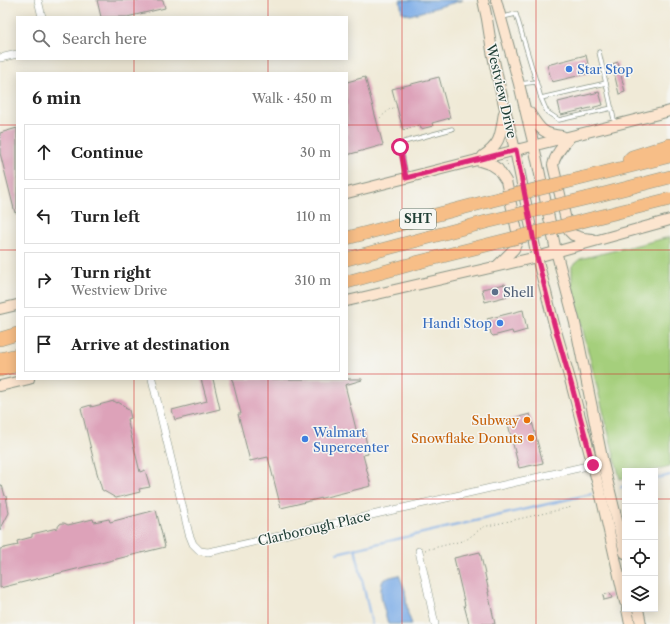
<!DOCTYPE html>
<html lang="en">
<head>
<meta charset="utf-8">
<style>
  body { margin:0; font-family:"Libre Caslon Text",serif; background:#f2f2f2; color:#222 }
  .controls { position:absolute; right:12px; bottom:12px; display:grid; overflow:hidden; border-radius:0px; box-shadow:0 2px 10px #0003 }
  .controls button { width:36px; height:36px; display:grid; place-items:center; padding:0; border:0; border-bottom:1px solid #e0e0e0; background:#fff; color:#222; font:20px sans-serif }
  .stop { position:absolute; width:12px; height:12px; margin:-9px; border:3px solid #db2777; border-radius:50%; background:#fff }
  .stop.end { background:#db2777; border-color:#fff; box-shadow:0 1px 4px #0008 }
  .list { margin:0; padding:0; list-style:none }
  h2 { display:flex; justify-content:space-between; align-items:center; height:52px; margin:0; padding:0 16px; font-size:17px }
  h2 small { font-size:13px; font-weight:400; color:#767676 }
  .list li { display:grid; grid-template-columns:26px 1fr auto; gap:12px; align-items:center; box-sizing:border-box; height:56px; margin:0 8px 8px; padding:0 8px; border:1px solid #e0e0e0; border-radius:0px }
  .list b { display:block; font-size:15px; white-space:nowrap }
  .list p { margin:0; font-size:13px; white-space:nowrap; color:#767676 }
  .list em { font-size:13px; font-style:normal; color:#767676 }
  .icon { flex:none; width:22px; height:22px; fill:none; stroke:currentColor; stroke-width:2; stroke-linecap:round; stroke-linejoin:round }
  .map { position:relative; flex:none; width:670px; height:624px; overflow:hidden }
  .search { position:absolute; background:#fff; box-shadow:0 2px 10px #0003; left:16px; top:16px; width:332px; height:44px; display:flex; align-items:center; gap:10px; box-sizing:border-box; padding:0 14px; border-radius:0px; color:#767676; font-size:15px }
  .panel { position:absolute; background:#fff; box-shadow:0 2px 10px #0003; left:16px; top:72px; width:332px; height:308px; border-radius:0px }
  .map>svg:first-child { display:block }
  .green { fill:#a5cf7b; stroke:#628658 }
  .water { fill:#7bace7; stroke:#4d748e }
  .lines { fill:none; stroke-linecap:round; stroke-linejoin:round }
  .stream { stroke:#7bace7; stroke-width:2 }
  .building { fill:#dda2b9 }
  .service-casing { stroke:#889486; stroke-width:5 }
  .minor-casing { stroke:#889486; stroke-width:8 }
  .secondary-casing { stroke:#889486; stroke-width:12 }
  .motorway-casing { stroke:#889486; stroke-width:14 }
  .path { stroke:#889486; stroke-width:1; stroke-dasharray:1 3; stroke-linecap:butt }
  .service { stroke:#fff; stroke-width:3.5 }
  .minor { stroke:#fff; stroke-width:7 }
  .secondary { stroke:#fce5cf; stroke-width:10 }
  .motorway { stroke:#f7be87; stroke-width:13 }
  .motorway-bridge-casing { stroke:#889486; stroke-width:14; stroke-linecap:butt }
  .motorway-bridge { stroke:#f7be87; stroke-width:13 }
  .route { stroke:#db2777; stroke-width:5 }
  .grid { fill:none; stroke:#d62828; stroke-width:1; stroke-opacity:0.55 }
  .shop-dot { fill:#3f7fe0; stroke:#f6f6f2; stroke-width:1.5 }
  .service-dot { fill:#5c6f8a; stroke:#f6f6f2; stroke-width:1.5 }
  .food-dot { fill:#e8710a; stroke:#f6f6f2; stroke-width:1.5 }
  .labels { text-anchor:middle; stroke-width:3; stroke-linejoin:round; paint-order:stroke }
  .shield { fill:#f6f6f2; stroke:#60746d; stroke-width:1 }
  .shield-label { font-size:12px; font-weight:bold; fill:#1f3d34 }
  .shop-label { font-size:13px; fill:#366cbe; stroke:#f6f6f2; text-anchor:start }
  .street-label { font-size:13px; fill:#1f3d34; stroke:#f6f6f2 }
  .service-label { font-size:13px; fill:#4e5e75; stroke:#f6f6f2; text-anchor:start }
  .food-label { font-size:13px; fill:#c56008; stroke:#f6f6f2; text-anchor:end }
</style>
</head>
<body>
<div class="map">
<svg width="670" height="624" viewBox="0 0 670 624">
  <rect width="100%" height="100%" fill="#f6f6f2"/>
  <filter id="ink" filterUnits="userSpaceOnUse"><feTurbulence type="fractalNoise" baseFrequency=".025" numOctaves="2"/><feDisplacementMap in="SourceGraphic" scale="8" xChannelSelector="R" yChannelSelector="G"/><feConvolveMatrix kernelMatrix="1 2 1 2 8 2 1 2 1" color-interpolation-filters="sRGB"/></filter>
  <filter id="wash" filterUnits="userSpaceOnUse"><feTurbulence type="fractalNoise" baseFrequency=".012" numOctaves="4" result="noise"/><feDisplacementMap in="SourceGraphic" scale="16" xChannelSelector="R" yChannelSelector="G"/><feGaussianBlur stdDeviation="0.9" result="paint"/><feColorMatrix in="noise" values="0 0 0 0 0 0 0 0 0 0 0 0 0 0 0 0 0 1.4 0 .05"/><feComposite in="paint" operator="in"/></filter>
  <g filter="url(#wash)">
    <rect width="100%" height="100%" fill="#f0ead7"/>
    <polygon class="green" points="670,237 670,467 653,471 625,471 625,478 620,479 572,286 572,266 580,259"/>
    <g class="water">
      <polygon points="400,0 463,0 410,15 402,12"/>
      <path d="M399 575 405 590 408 614 412 624H388C385 612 377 592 383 580L390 577Z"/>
    </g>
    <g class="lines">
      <g class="stream">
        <polyline points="655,479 670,475"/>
        <polyline points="621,487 625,486"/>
        <polyline points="355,548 372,624"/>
        <polyline points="337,553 591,494"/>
      </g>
    </g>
    <g id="blocks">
      <g class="building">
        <polygon points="97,0 163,0 165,8 127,17 101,17"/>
        <polygon points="586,55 590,73 552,82 547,65"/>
        <polygon points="618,62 625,92 619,94 612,64"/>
        <polygon points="365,77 383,145 347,155 347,82"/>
        <polygon points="439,77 450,118 432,123 433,126 421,129 420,125 403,130 392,89"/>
        <polygon points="599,92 603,105 561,115 558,102"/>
        <polygon points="17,128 17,212 15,213 0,153 0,133"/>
        <polygon points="505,284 508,296 485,302 482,289"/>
        <polygon points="523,310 527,330 513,334 512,331 493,336 491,334 487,319"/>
        <polygon points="201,379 213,379 220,409 175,420 172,410 207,401"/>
        <polygon points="232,379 362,379 362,380 345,385 357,433 364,431 367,445 366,445 368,454 363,455 371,486 281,508 268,457 250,461 238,414 241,414"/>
        <polygon points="114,401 117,403 118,402 126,407 125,408 129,410 131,418 127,419 140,472 145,470 150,487 139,489 140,492 116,498 102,490 95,466 81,408 91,405 91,407"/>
        <polygon points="530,414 543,463 519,468 507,420"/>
        <polygon points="0,485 2,485 5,496 6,496 9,513 0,530"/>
        <polygon points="156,510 165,547 0,588 0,549 18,545 17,541 32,537 32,534 57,528 60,524 62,523 64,523 68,525 93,519 94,522 109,519 110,522"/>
        <polygon points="480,552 489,592 488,592 495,624 469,624 464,605 465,605 454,558"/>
        <polygon points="610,593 612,598 604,600 603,595"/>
      </g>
    </g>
  </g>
  <g filter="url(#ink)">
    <use href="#blocks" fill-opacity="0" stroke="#889486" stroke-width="1"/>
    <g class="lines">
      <defs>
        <g id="service">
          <polyline points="503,17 516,14 541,98 547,112 559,120 612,108"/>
          <polyline points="599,52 615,124"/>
          <polyline points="519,84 536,82"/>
          <polyline points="541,98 606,83"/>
          <polyline points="406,177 401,147 404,142 452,129"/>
        </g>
        <g id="minor">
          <polyline points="38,0 42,17"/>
          <polyline points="0,58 17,54"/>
          <polyline points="152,379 189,534 193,544 200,551 208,552 218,550 596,464"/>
          <polyline points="419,551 435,624"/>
        </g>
        <g id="secondary">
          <polyline points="483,0 487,19 492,51 499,84 515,150 537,257 554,324 571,383 602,500 625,602"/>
          <polyline points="496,0 519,84 534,146 556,251 575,323 603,463 625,553"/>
          <path d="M529 112C540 129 542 134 562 136"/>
          <path d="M570 137C563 146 555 154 553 165L566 220 569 231 573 235 583 238 592 239"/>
          <path d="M483 156C502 143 500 134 504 113"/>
          <polyline points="477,160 492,165 498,169 506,181 517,231 517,242 514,249 498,265"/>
          <polyline points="347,193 670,111"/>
          <polyline points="347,301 537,257 670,220"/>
          <polyline points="0,309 17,305"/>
          <polyline points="0,386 29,379"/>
          <polyline points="627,609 630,624"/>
          <polyline points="638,609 641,624"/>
        </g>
        <g id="motorway">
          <polyline points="629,160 632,157 670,145"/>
          <polyline points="583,178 670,156"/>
          <polyline points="588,198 670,177"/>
          <polyline points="347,238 489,201"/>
          <polyline points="347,259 486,222"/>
          <polyline points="347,282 419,262"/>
          <polyline points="0,339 17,334"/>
          <polyline points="0,359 17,355"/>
          <polyline points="0,370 17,365"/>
        </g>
      </defs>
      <use href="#service" class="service-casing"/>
      <use href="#minor" class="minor-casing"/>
      <use href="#secondary" class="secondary-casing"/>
      <use href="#motorway" class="motorway-casing"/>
      <g class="path">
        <polyline points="376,119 380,118 390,109 397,107"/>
        <polyline points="506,161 508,167"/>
        <polyline points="425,550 466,540 483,527 572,507"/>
      </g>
      <use href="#service" class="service"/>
      <use href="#minor" class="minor"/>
      <use href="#secondary" class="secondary"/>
      <use href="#motorway" class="motorway"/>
      <defs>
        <g id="motorway-bridge">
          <polyline points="489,201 583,178"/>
          <polyline points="486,222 588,198"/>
          <polyline points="419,262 670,199"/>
        </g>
      </defs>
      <use href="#motorway-bridge" class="motorway-bridge-casing"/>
      <use href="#motorway-bridge" class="motorway-bridge"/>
    </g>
  </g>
  <g class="lines" filter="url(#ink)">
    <polyline class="route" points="400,147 406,178 516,150 537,257 554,324 571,383 593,465"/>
  </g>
  <path class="grid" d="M134 0V17M268 0V17M402 0V624M536 0V624M134 59V73M268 59V73M0 125H17M347 125H670M0 250H17M347 250H670M0 374H17M347 374H670M134 379V624M268 379V624M0 499H625M655 499H670"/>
  <g class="shop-dot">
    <circle cx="569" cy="69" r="4"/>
    <circle cx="500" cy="323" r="4"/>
    <circle cx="305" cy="439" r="4"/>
  </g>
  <circle class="service-dot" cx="495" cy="292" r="4"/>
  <g class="food-dot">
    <circle cx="527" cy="420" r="4"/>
    <circle cx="531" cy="438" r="4"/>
  </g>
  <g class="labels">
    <rect class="shield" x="400" y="209" width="36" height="20" rx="3"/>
    <g class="shield-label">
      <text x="418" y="223">SHT</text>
    </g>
    <g class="shop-label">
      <text x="577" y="74">Star Stop</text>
      <text x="492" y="328" text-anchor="end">Handi Stop</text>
      <text x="313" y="437">Walmart<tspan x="313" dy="15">Supercenter</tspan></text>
    </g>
    <g class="street-label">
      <text transform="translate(502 91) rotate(77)" y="5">Westview Drive</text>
      <text transform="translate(314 528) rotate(-13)" y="5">Clarborough Place</text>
    </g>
    <g class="service-label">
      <text x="503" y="297">Shell</text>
    </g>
    <g class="food-label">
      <text x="519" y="425">Subway</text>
      <text x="523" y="443">Snowflake Donuts</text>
    </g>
  </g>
</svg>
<div class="controls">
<button>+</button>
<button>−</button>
<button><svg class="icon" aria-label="locate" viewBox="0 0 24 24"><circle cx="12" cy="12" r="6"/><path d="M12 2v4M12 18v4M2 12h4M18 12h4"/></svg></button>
<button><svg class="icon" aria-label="layers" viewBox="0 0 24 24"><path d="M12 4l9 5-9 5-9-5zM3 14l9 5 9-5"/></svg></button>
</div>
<div class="stop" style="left:400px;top:147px"></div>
<div class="stop end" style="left:593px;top:465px"></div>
<div class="search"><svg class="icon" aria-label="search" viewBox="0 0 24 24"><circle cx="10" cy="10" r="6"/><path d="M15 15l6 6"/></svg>Search here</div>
<section class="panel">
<h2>6 min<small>Walk · 450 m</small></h2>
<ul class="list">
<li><svg class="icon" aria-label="ahead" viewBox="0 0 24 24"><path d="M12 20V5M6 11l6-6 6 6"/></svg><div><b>Continue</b></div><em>30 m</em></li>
<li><svg class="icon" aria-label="left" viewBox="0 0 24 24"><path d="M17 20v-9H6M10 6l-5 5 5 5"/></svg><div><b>Turn left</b></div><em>110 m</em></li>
<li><svg class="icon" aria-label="right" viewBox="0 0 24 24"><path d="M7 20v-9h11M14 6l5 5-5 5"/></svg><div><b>Turn right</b><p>Westview Drive</p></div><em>310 m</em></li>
<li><svg class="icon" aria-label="arrive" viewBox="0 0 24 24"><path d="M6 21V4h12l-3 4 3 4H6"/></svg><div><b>Arrive at destination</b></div></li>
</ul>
</section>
</div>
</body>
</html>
